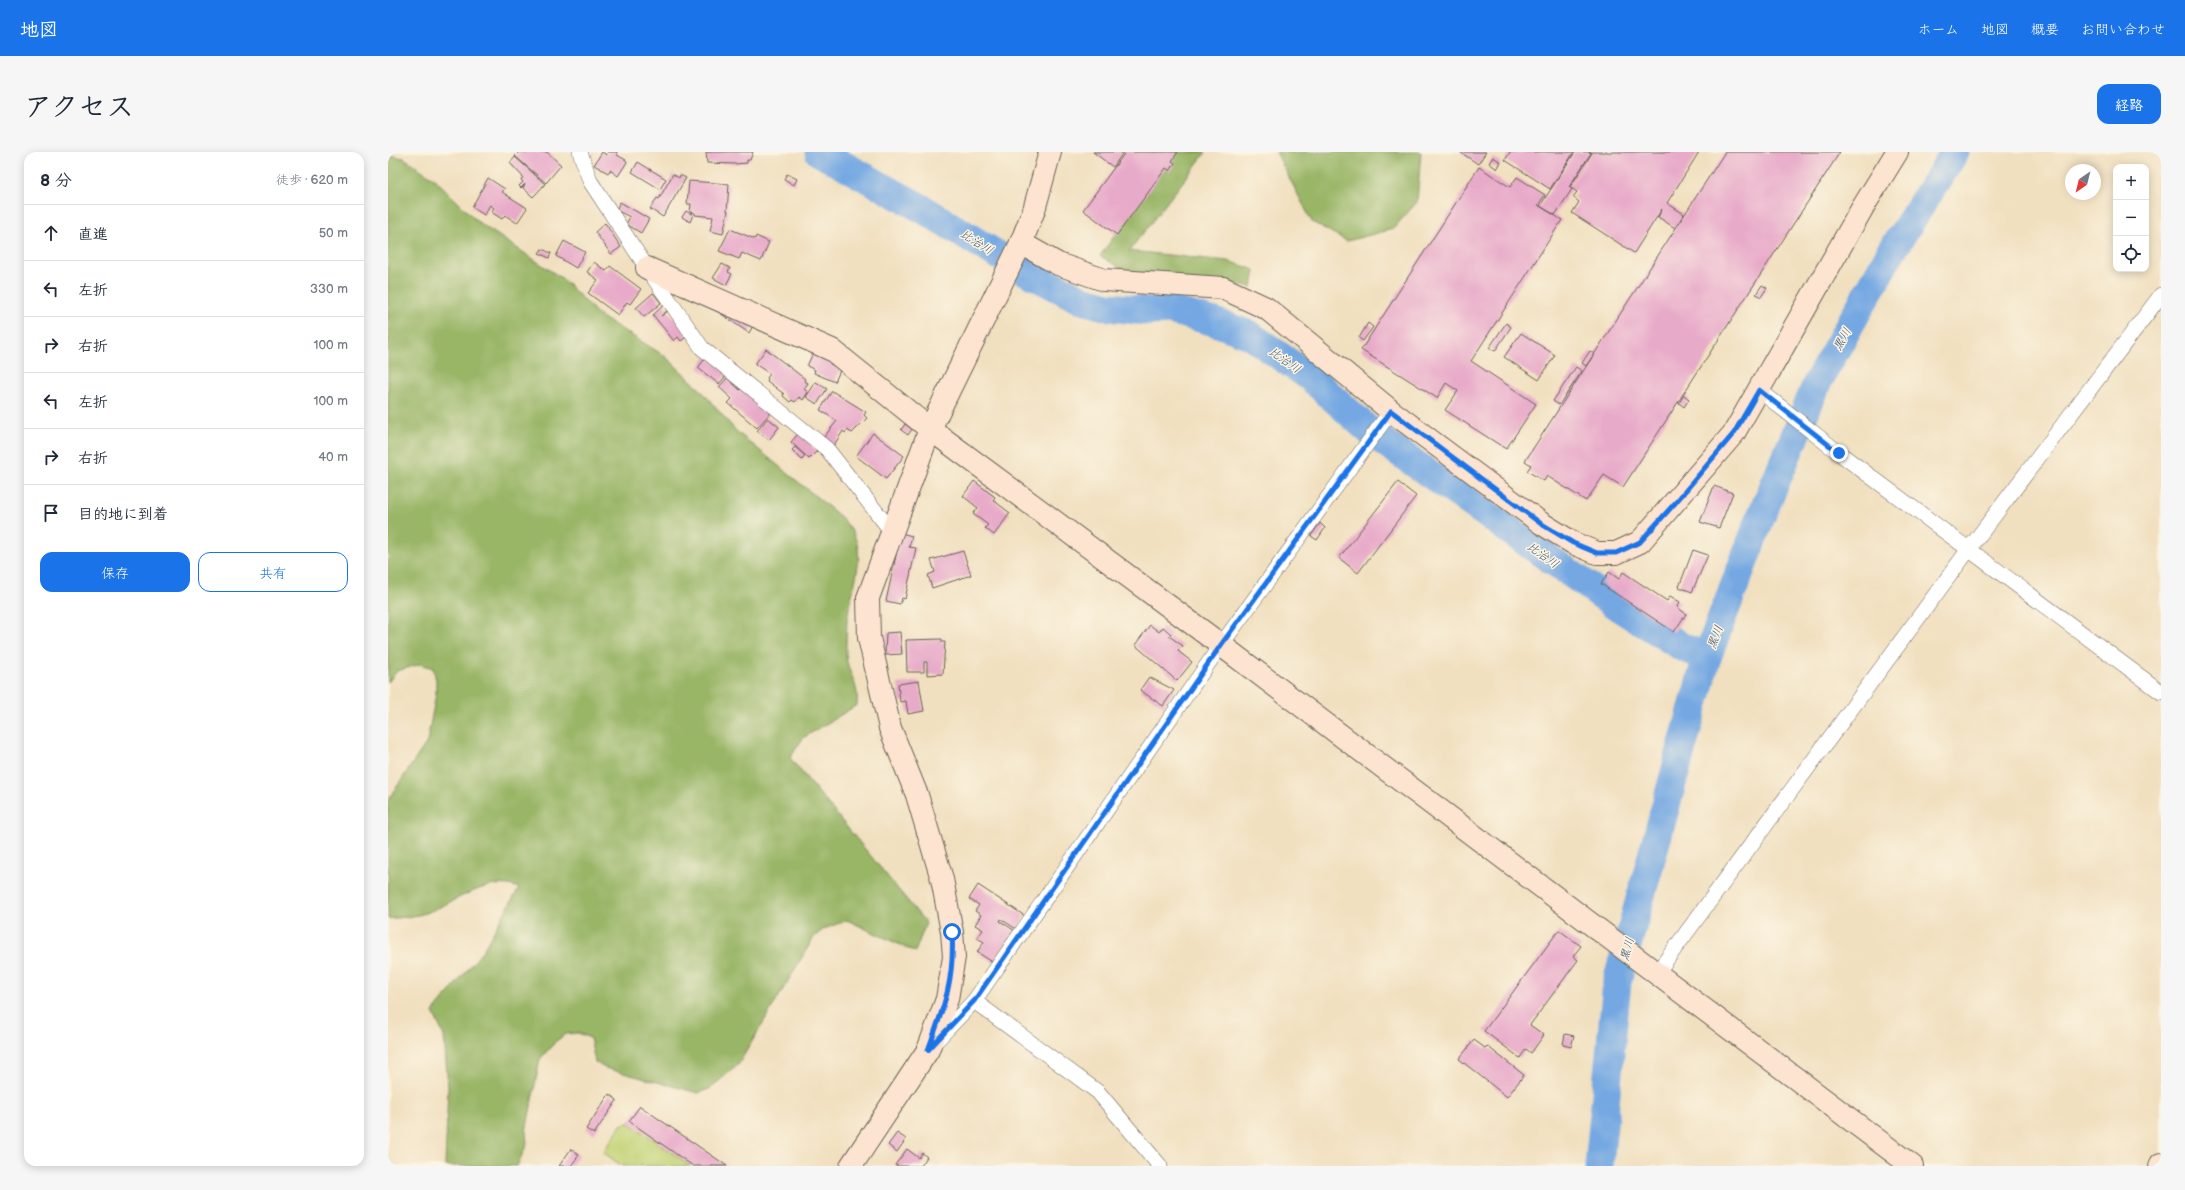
<!DOCTYPE html>
<html lang="ja">
<head>
<meta charset="utf-8">
<style>
  body { margin:0; font-family:"Balsamiq Sans","Klee One",sans-serif; background:#f6f6f7; color:#1f2937 }
  .controls { position:absolute; right:12px; top:12px; display:grid; overflow:hidden; border-radius:8px; box-shadow:0 2px 10px #0003 }
  .controls button { width:36px; height:36px; display:grid; place-items:center; padding:0; border:0; border-bottom:1px solid #e0e1e3; background:#fff; color:#1f2937; font:20px sans-serif }
  .compass { position:absolute; left:1677px; top:12px; width:36px; height:36px; border-radius:50%; background:#fff; box-shadow:0 2px 10px #0003; rotate:215deg }
  .stop { position:absolute; width:12px; height:12px; margin:-9px; border:3px solid #1a73e8; border-radius:50%; background:#fff }
  .stop.end { background:#1a73e8; border-color:#fff; box-shadow:0 1px 4px #0008 }
  .list { margin:0; padding:0; list-style:none }
  h2 { display:flex; justify-content:space-between; align-items:center; height:52px; margin:0; padding:0 16px; font-size:17px }
  h2 small { font-size:13px; font-weight:400; color:#747a83 }
  .list li { display:grid; grid-template-columns:26px 1fr auto; gap:12px; align-items:center; box-sizing:border-box; height:56px; padding:0 16px; border-top:1px solid #e0e1e3 }
  .list b { display:block; font-size:15px; white-space:nowrap }
  .list em { font-size:13px; font-style:normal; color:#747a83 }
  .actions { display:flex; gap:8px; padding:12px 16px }
  .actions a { flex:1; padding:9px 0; border:1px solid #1a73e8; border-radius:12px; text-align:center; font-size:14px; color:#1a73e8 }
  .actions .main { background:#1a73e8; color:#fff }
  .icon { flex:none; width:22px; height:22px; fill:none; stroke:currentColor; stroke-width:2; stroke-linecap:round; stroke-linejoin:round }
  .map { position:relative; flex:none; width:1773px; height:1014px; overflow:hidden; border-radius:12px }
  header { display:flex; align-items:center; gap:24px; box-sizing:border-box; height:56px; padding:0 20px; background:#1a73e8; color:#fff }
  header strong { font-size:19px }
  nav { display:flex; gap:22px; margin-inline-start:auto; font-size:14px }
  .intro { display:flex; align-items:center; justify-content:space-between; box-sizing:border-box; height:96px; padding:0 24px }
  h1 { margin:0; font-size:28px }
  .button { padding:10px 18px; border-radius:12px; background:#1a73e8; color:#fff; font-size:14px; font-weight:700 }
  main { display:flex; gap:24px; padding:0 24px }
  aside { flex:1; background:#fff; border-radius:12px; box-shadow:0 2px 10px #0003 }
  .map>svg:first-child { display:block }
  .green { fill:#c2d375; stroke:#6f7848 }
  .forest { fill:#99b566; stroke:#5a6841 }
  .lines { fill:none; stroke-linecap:round; stroke-linejoin:round }
  .river { stroke:#75a8e2; stroke-width:29 }
  .building { fill:#e8aac9 }
  .street-casing { stroke:#676155; stroke-width:16 }
  .secondary-casing { stroke:#676155; stroke-width:24 }
  .street { stroke:#fff; stroke-width:15 }
  .secondary { stroke:#fde4d1; stroke-width:22 }
  .route { stroke:#1a73e8; stroke-width:5 }
  .labels { text-anchor:middle; stroke-width:3; stroke-linejoin:round; paint-order:stroke }
  .water-label { font-size:12px; font-style:italic; fill:#40546b; stroke:#fcf5e5 }
</style>
</head>
<body>
<header>
<strong>地図</strong>
<nav><a>ホーム</a><a>地図</a><a>概要</a><a>お問い合わせ</a></nav>
</header>
<div class="intro"><h1>アクセス</h1><a class="button">経路</a></div>
<main>
<aside>
<h2>8 分<small>徒歩 · 620 m</small></h2>
<ul class="list">
<li><svg class="icon" aria-label="ahead" viewBox="0 0 24 24"><path d="M12 20V5M6 11l6-6 6 6"/></svg><div><b>直進</b></div><em>50 m</em></li>
<li><svg class="icon" aria-label="left" viewBox="0 0 24 24"><path d="M17 20v-9H6M10 6l-5 5 5 5"/></svg><div><b>左折</b></div><em>330 m</em></li>
<li><svg class="icon" aria-label="right" viewBox="0 0 24 24"><path d="M7 20v-9h11M14 6l5 5-5 5"/></svg><div><b>右折</b></div><em>100 m</em></li>
<li><svg class="icon" aria-label="left" viewBox="0 0 24 24"><path d="M17 20v-9H6M10 6l-5 5 5 5"/></svg><div><b>左折</b></div><em>100 m</em></li>
<li><svg class="icon" aria-label="right" viewBox="0 0 24 24"><path d="M7 20v-9h11M14 6l5 5-5 5"/></svg><div><b>右折</b></div><em>40 m</em></li>
<li><svg class="icon" aria-label="arrive" viewBox="0 0 24 24"><path d="M6 21V4h12l-3 4 3 4H6"/></svg><div><b>目的地に到着</b></div></li>
</ul>
<div class="actions"><a class="main">保存</a><a>共有</a></div>
</aside>
<div class="map">
<svg width="1773" height="1014" viewBox="0 0 1773 1014">
  <rect width="100%" height="100%" fill="#fcf5e5"/>
  <filter id="ink" filterUnits="userSpaceOnUse"><feTurbulence type="fractalNoise" baseFrequency=".025" numOctaves="2"/><feDisplacementMap in="SourceGraphic" scale="8" xChannelSelector="R" yChannelSelector="G"/><feConvolveMatrix kernelMatrix="1 2 1 2 8 2 1 2 1" color-interpolation-filters="sRGB"/></filter>
  <filter id="wash" filterUnits="userSpaceOnUse"><feTurbulence type="fractalNoise" baseFrequency=".012" numOctaves="4" result="noise"/><feDisplacementMap in="SourceGraphic" scale="16" xChannelSelector="R" yChannelSelector="G"/><feGaussianBlur stdDeviation="0.9" result="paint"/><feColorMatrix in="noise" values="0 0 0 0 0 0 0 0 0 0 0 0 0 0 0 0 0 1.4 0 .05"/><feComposite in="paint" operator="in"/></filter>
  <g filter="url(#wash)">
    <rect width="100%" height="100%" fill="#f1e0c0"/>
    <polygon class="green" points="241,971 303,1014 234,1014 215,1000 234,972"/>
    <g class="forest">
      <polygon points="787,0 818,0 741,99 840,109 867,118 864,135 743,122 712,104"/>
      <polygon points="888,0 1033,0 1029,50 1005,77 959,89 924,70"/>
      <path d="M0 3 16 6 48 28 90 70 175 127 212 164 277 204 311 236 348 279 453 365C461 374 468 383 470 396 473 416 464 438 461 457 458 471 458 488 458 503 459 521 472 532 469 553L415 586 402 606 538 771 527 800 459 768 436 777 426 785 350 913 321 937 310 941 217 916 207 910 202 886 190 881 178 882 168 889 152 907 138 980 139 992 129 1014H57L60 935 56 884 45 860 94 800 131 736C101 723 68 750 40 760 28 765 13 765 0 767V648L39 590 48 542V528L45 516 32 512 9 519 0 530Z"/>
    </g>
    <g class="lines">
      <g class="river">
        <polyline points="431,0 535,57 628,114 694,148 720,155 760,159 782,158 827,170 862,183 923,226 985,282 1230,455 1296,496 1319,505"/>
        <polyline points="1211,1014 1229,830 1319,505 1374,362 1430,229 1503,100 1567,0"/>
      </g>
    </g>
    <g id="blocks">
      <g class="building">
        <polygon points="131,0 159,0 173,13 158,31 127,4"/>
        <polygon points="214,0 219,3 220,0 229,0 229,3 238,8 239,10 230,24 222,18 220,21 206,13"/>
        <polygon points="318,0 365,0 362,8 359,8 359,11 347,12 319,11"/>
        <polygon points="705,0 732,0 734,2 725,15"/>
        <polygon points="734,0 790,0 784,9 787,11 782,19 778,16 729,83 695,58 736,2"/>
        <polygon points="1072,0 1098,0 1090,12"/>
        <polygon points="1122,0 1186,0 1162,37 1117,8"/>
        <polygon points="1200,0 1203,1 1181,35 1184,37 1167,63 1152,54 1187,0"/>
        <polygon points="1202,0 1311,0 1279,51 1296,62 1287,76 1270,65 1274,57 1246,101 1184,61 1191,50 1185,45 1189,40 1182,35 1204,1"/>
        <polygon points="1337,0 1452,0 1235,335 1216,323 1198,349 1159,324 1156,329 1139,319 1143,313 1137,309"/>
        <polygon points="127,5 157,32 145,45 135,36 137,32 133,36 131,34 135,30 133,28 135,25 122,11"/>
        <polygon points="1105,5 1113,10 1109,17 1101,11"/>
        <polygon points="250,10 278,27 272,37 244,20"/>
        <polygon points="1091,15 1122,35 1129,25 1157,43 1150,53 1174,68 1083,209 1148,252 1118,297 1057,258 1070,239 1058,231 1049,246 973,198"/>
        <polygon points="285,22 291,26 292,23 298,26 275,65 262,57 269,46 271,47"/>
        <polygon points="399,22 409,27 406,33 396,27"/>
        <polygon points="100,26 117,37 114,40 139,56 129,71 117,63 114,67 103,60 106,56 102,53 96,63 84,55"/>
        <polygon points="301,29 341,32 339,59 340,59 335,82 322,79 325,65 307,63 307,61 302,60 303,52 299,52"/>
        <polygon points="232,50 261,67 253,81 238,72 242,65 228,58"/>
        <polygon points="298,59 305,63 302,70 294,65"/>
        <polygon points="217,71 233,95 223,102 207,80"/>
        <polygon points="342,77 367,87 368,84 381,90 373,109 354,101 351,107 331,99"/>
        <polygon points="176,89 197,100 188,116 168,104"/>
        <polygon points="154,97 163,101 161,106 151,101"/>
        <polygon points="206,110 218,119 222,114 253,137 242,152 239,150 230,163 200,141 210,128 199,120"/>
        <polygon points="334,112 342,116 340,120 344,122 338,133 325,126"/>
        <polygon points="1374,133 1379,136 1373,145 1368,142"/>
        <polygon points="265,141 273,151 256,165 248,156"/>
        <polygon points="276,153 280,158 273,164 280,159 301,183 293,189 290,185 286,189 265,163"/>
        <polygon points="332,153 367,170 361,181 329,159"/>
        <polygon points="980,171 985,175 975,189 971,186"/>
        <polygon points="1118,171 1123,175 1107,199 1101,196"/>
        <polygon points="1133,181 1167,203 1151,228 1116,205"/>
        <polygon points="378,197 417,227 416,229 420,231 416,237 420,240 415,248 411,245 407,250 404,248 402,250 395,244 396,242 379,229 380,227 379,226 382,222 367,212"/>
        <polygon points="1202,199 1206,202 1198,214 1194,211"/>
        <polygon points="425,201 444,209 442,212 453,216 447,230 426,221 427,218 419,214"/>
        <polygon points="318,205 340,221 331,232 310,216"/>
        <polygon points="1188,215 1194,219 1171,253 1165,249"/>
        <polygon points="339,226 352,238 356,233 385,258 369,276 340,251 344,247 331,235"/>
        <polygon points="428,230 439,237 429,252 418,245"/>
        <polygon points="444,239 478,260 476,263 479,266 464,281 459,278 457,281 455,279 446,293 436,285 449,269 432,258"/>
        <polygon points="1296,243 1301,247 1296,255 1291,251"/>
        <polygon points="380,266 391,275 381,288 369,279"/>
        <polygon points="517,272 524,277 520,283 513,278"/>
        <polygon points="411,281 429,299 421,307 403,290"/>
        <polygon points="485,281 516,304 498,327 468,304"/>
        <polygon points="407,295 417,304 414,308 404,298"/>
        <polygon points="586,329 607,345 605,348 622,361 606,383 597,376 600,373 585,362 590,356 575,344"/>
        <polygon points="1010,330 1028,344 970,421 951,406"/>
        <polygon points="1326,334 1345,341 1331,376 1312,370"/>
        <polygon points="932,371 937,376 929,388 923,384"/>
        <polygon points="513,381 524,384 521,395 528,396 517,447 514,446 512,452 498,449"/>
        <polygon points="1305,398 1320,403 1304,440 1291,435"/>
        <polygon points="575,399 583,423 544,436 540,423 547,420 543,408"/>
        <polygon points="1221,420 1231,427 1235,420 1279,449 1282,444 1292,450 1289,455 1298,462 1286,480 1213,432"/>
        <polygon points="762,473 771,480 775,475 783,482 781,484 795,494 790,499 804,510 789,529 747,493"/>
        <polygon points="512,480 514,502 497,503 498,481"/>
        <polygon points="554,487 554,490 557,490 555,522 539,523 539,510 536,510 536,520 519,520 518,488"/>
        <polygon points="761,525 786,538 775,554 752,538"/>
        <polygon points="531,529 536,559 520,562 518,549 512,550 510,532"/>
        <polygon points="590,733 637,764 628,777 613,767 612,769 627,779 606,811 589,800 596,790 589,786 595,778 587,773 593,763 587,759 591,753 581,747"/>
        <polygon points="1171,778 1193,794 1185,804 1190,808 1142,873 1156,883 1143,901 1138,897 1132,906 1096,879"/>
        <polygon points="1177,882 1186,884 1183,895 1175,893"/>
        <polygon points="1086,888 1097,896 1099,894 1136,923 1119,945 1071,907"/>
        <polygon points="221,942 229,948 206,982 198,977"/>
        <polygon points="252,954 339,1014 305,1014 241,969"/>
        <polygon points="509,981 518,987 509,1000 500,993"/>
        <polygon points="183,997 191,1003 183,1014 171,1014"/>
        <polygon points="519,997 531,1006 534,1001 539,1005 533,1014 509,1014 507,1013"/>
      </g>
    </g>
  </g>
  <g filter="url(#ink)">
    <use href="#blocks" fill-opacity="0" stroke="#676155" stroke-width="1"/>
    <g class="lines">
      <defs>
        <g id="street">
          <polyline points="192,0 202,29 259,116 314,196 439,297 504,380"/>
          <polyline points="1371,238 1451,301 1773,540"/>
          <polyline points="1268,822 1581,397 1773,143"/>
          <polyline points="586,849 710,940 772,1014"/>
          <polyline points="546,891 586,849 833,493 1003,259"/>
        </g>
        <g id="secondary">
          <polyline points="633,91 670,112 716,128 835,136 878,156 1003,259 1153,371 1185,391 1209,401 1228,401 1252,390 1346,281 1475,55 1509,0"/>
          <polyline points="259,116 444,198 542,277 833,493 1524,1014"/>
          <polyline points="463,1014 540,898 559,847 566,805 564,780 554,727 529,643 502,576 481,486 480,446 542,277 633,91 646,58 662,0"/>
          <polyline points="1772,1014 1773,1012"/>
        </g>
      </defs>
      <use href="#street" class="street-casing"/>
      <use href="#secondary" class="secondary-casing"/>
      <use href="#street" class="street"/>
      <use href="#secondary" class="secondary"/>
    </g>
  </g>
  <g class="lines" filter="url(#ink)">
    <path class="route" d="M564 780C567 827 556 855 540 898L586 849 833 493 1003 259 1152 371 1185 391 1209 401H1228L1252 390 1288 350 1346 281 1371 238 1451 301"/>
  </g>
  <g class="labels">
    <g class="water-label">
      <text transform="translate(589 90) rotate(32)" y="4">比治川</text>
      <text transform="translate(1454 187) rotate(-61)" y="4">黒川</text>
      <text transform="translate(897 208) rotate(35)" y="4">比治川</text>
      <text transform="translate(1155 403) rotate(35)" y="4">比治川</text>
      <text transform="translate(1327 485) rotate(-69)" y="4">黒川</text>
      <text transform="translate(1239 797) rotate(-74)" y="4">黒川</text>
    </g>
  </g>
</svg>
<div class="controls">
<button>+</button>
<button>−</button>
<button><svg class="icon" aria-label="locate" viewBox="0 0 24 24"><circle cx="12" cy="12" r="6"/><path d="M12 2v4M12 18v4M2 12h4M18 12h4"/></svg></button>
</div>
<svg class="compass" viewBox="-18 -18 36 36"><path d="M0-13l5 13h-10z" fill="#e53935"/><path d="M0 13l5-13h-10z" fill="#747a83"/></svg>
<div class="stop" style="left:564px;top:780px"></div>
<div class="stop end" style="left:1451px;top:301px"></div>
</div>
</main>
</body>
</html>
